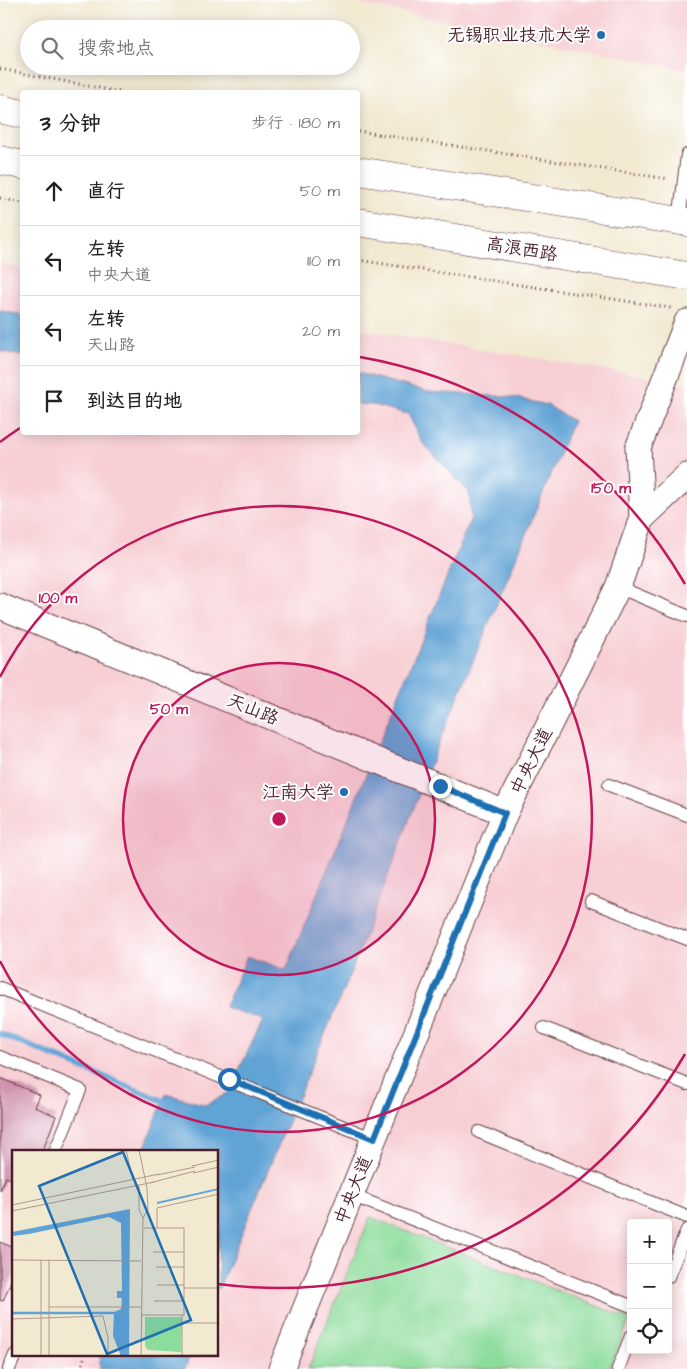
<!DOCTYPE html>
<html lang="zh">
<head>
<meta charset="utf-8">
<style>
  body { margin:0; font-family:"Architects Daughter","LXGW WenKai TC",sans-serif; background:#f6f6f6; color:#222 }
  .controls { position:absolute; right:15px; bottom:15px; display:grid; overflow:hidden; border-radius:5px; box-shadow:0 2px 12px #0003 }
  .controls button { width:45px; height:45px; display:grid; place-items:center; padding:0; border:0; border-bottom:1px solid #e0e0e0; background:#fff; color:#222; font:25px sans-serif }
  .stop { position:absolute; width:15px; height:15px; margin:-11px; border:4px solid #1f6fb2; border-radius:50%; background:#fff }
  .stop.end { background:#1f6fb2; border-color:#fff; box-shadow:0 1px 5px #0008 }
  .list { margin:0; padding:0; list-style:none }
  h2 { display:flex; justify-content:space-between; align-items:center; height:65px; margin:0; padding:0 20px; font-size:21px }
  h2 small { font-size:16px; font-weight:400; color:#767676 }
  .list li { display:grid; grid-template-columns:32px 1fr auto; gap:15px; align-items:center; box-sizing:border-box; height:70px; padding:0 20px; border-top:1px solid #e0e0e0 }
  .list b { display:block; font-size:19px; white-space:nowrap }
  .list p { margin:0; font-size:16px; white-space:nowrap; color:#767676 }
  .list em { font-size:16px; font-style:normal; color:#767676 }
  .icon { flex:none; width:28px; height:28px; fill:none; stroke:currentColor; stroke-width:2; stroke-linecap:round; stroke-linejoin:round }
  .map { position:relative; flex:none; width:687px; height:1369px; overflow:hidden }
  .search { position:absolute; background:#fff; box-shadow:0 2px 12px #0003; left:20px; top:20px; width:340px; height:55px; display:flex; align-items:center; gap:12px; box-sizing:border-box; padding:0 18px; border-radius:28px; color:#767676; font-size:19px }
  .panel { position:absolute; background:#fff; box-shadow:0 2px 12px #0003; left:20px; top:90px; width:340px; height:345px; border-radius:5px }
  .map>svg:first-child { display:block }
  .built { fill:#f7cfd4; fill-rule:evenodd }
  .green { fill:#8cdc9b; stroke:#6b7e63 }
  .water { fill:#61a3d5; stroke:#566180 }
  .lines { fill:none; stroke-linecap:round; stroke-linejoin:round }
  .stream { stroke:#61a3d5; stroke-width:6 }
  .building { fill:#cf8fac }
  .lane-casing { stroke:#633d44; stroke-width:14 }
  .street-casing { stroke:#633d44; stroke-width:27 }
  .primary-casing { stroke:#633d44; stroke-width:29 }
  .path { stroke:#633d44; stroke-width:3; stroke-dasharray:1 4; stroke-linecap:butt }
  .lane { stroke:#fff; stroke-width:12 }
  .street { stroke:#fff; stroke-width:25 }
  .primary { stroke:#fff; stroke-width:28 }
  .route { stroke:#1f6fb2; stroke-width:6 }
  .ring { fill:none; stroke:#c2185b; stroke-width:2.5 }
  .poi-dot { fill:#1f6fb2; stroke:#fff; stroke-width:2 }
  .labels { text-anchor:middle; stroke-width:4; stroke-linejoin:round; paint-order:stroke }
  .poi-label { font-size:18px; fill:#4a1f2b; stroke:#fff; text-anchor:end }
  .street-label { font-size:18px; fill:#4a1f2b; stroke:#fff }
  .inset-river { fill:none; stroke:#61a3d5; stroke-width:2.5 }
  .inset-road { fill:none; stroke:#af988f; stroke-width:1 }
  .view { fill:#1f6fb2; fill-opacity:0.15; stroke:#1f6fb2; stroke-width:2.5 }
  .inset-edge { fill:none; stroke:#4a1f2b; stroke-width:2.5 }
  .centre { fill:#c2185b; stroke:#fff; stroke-width:2.5 }
  .ring-label { font-size:15px; text-anchor:middle; font-weight:bold; fill:#c2185b; stroke:#fff; stroke-width:4; stroke-linejoin:round; paint-order:stroke }
</style>
</head>
<body>
<div class="map">
<svg width="687" height="1369" viewBox="0 0 687 1369">
  <rect width="100%" height="100%" fill="#fff"/>
  <filter id="ink" filterUnits="userSpaceOnUse"><feTurbulence type="fractalNoise" baseFrequency=".02" numOctaves="2"/><feDisplacementMap in="SourceGraphic" scale="10" xChannelSelector="R" yChannelSelector="G"/><feConvolveMatrix kernelMatrix="1 2 1 2 8 2 1 2 1" color-interpolation-filters="sRGB"/></filter>
  <filter id="wash" filterUnits="userSpaceOnUse"><feTurbulence type="fractalNoise" baseFrequency=".0096" numOctaves="4" result="noise"/><feDisplacementMap in="SourceGraphic" scale="20" xChannelSelector="R" yChannelSelector="G"/><feGaussianBlur stdDeviation="1.12" result="paint"/><feColorMatrix in="noise" values="0 0 0 0 0 0 0 0 0 0 0 0 0 0 0 0 0 1.4 0 .05"/><feComposite in="paint" operator="in"/></filter>
  <g filter="url(#wash)">
    <rect width="100%" height="100%" fill="#f2e9d1"/>
    <g class="built">
      <polygon points="342,0 687,0 687,70"/>
      <path d="M0 264 22 269V432H358V329L687 383V1369H0ZM14 1152H218V1355H14ZM631 1223H668V1350H631Z"/>
    </g>
    <polygon class="green" points="370,1217 630,1319 609,1369 308,1369"/>
    <g class="water">
      <polygon points="0,311 22,315 22,356 0,351"/>
      <polygon points="358,373 429,392 511,397 547,405 573,421 436,750 357,957 218,1290 218,1152 143,1152 166,1094 206,1105 228,1093 263,1020 225,1007 247,956 286,970 471,518 469,492 422,442 408,414 373,405 358,404"/>
      <polygon points="99,1355 190,1355 185,1369 100,1369"/>
    </g>
    <g class="lines">
      <polyline class="stream" points="0,1034 163,1101"/>
    </g>
    <g id="blocks">
      <g class="building">
        <polygon points="0,1078 40,1095 35,1107 56,1116 42,1152 14,1152 14,1180 6,1177 0,1191"/>
        <polygon points="0,1242 14,1248 14,1274 3,1301 0,1300"/>
      </g>
    </g>
  </g>
  <g filter="url(#ink)">
    <use href="#blocks" fill-opacity="0" stroke="#633d44" stroke-width="1"/>
    <g class="lines">
      <defs>
        <g id="lane">
          <polyline points="679,221 687,155"/>
          <polyline points="618,587 687,616"/>
          <polyline points="609,785 687,815"/>
          <polyline points="591,901 687,939"/>
          <polyline points="0,988 374,1139"/>
          <polyline points="544,1028 687,1084"/>
          <polyline points="0,1057 80,1090 55,1152"/>
          <polyline points="479,1132 687,1217"/>
          <polyline points="351,1195 631,1306"/>
          <polyline points="668,1277 687,1230"/>
          <polyline points="9,1369 15,1355"/>
          <polyline points="618,1369 631,1336"/>
        </g>
        <g id="street">
          <polyline points="642,518 687,476"/>
          <polyline points="0,606 505,813"/>
          <polyline points="281,1369 505,813 618,587 642,518 638,448 687,322"/>
        </g>
        <g id="primary">
          <polyline points="0,109 22,114"/>
          <polyline points="0,160 22,165"/>
          <polyline points="358,171 687,222"/>
          <polyline points="358,222 687,276"/>
        </g>
      </defs>
      <use href="#lane" class="lane-casing"/>
      <use href="#street" class="street-casing"/>
      <use href="#primary" class="primary-casing"/>
      <g class="path">
        <polyline points="0,69 120,92"/>
        <polyline points="358,131 669,179"/>
        <polyline points="0,198 22,203"/>
        <polyline points="358,260 671,308"/>
        <polyline points="81,1369 85,1355"/>
      </g>
      <use href="#lane" class="lane"/>
      <use href="#street" class="street"/>
      <use href="#primary" class="primary"/>
    </g>
  </g>
  <g class="lines" filter="url(#ink)">
    <polyline class="route" points="229,1079 374,1139 505,813 440,786"/>
  </g>
  <circle cx="279" cy="819" r="156" fill="#c2185b" fill-opacity=".12"/>
  <g class="ring">
    <circle cx="279" cy="819" r="156"/>
    <path d="M0 677A313 313 0 1 1 0 961"/>
    <path d="M685 1054A469 469 0 0 1 218 1284M0 442A469 469 0 0 1 20 428M360 357A469 469 0 0 1 685 584"/>
  </g>
  <g class="poi-dot">
    <circle cx="601" cy="35" r="5"/>
    <circle cx="344" cy="792" r="5"/>
  </g>
  <g class="labels">
    <g class="poi-label">
      <text x="591" y="41">无锡职业技术大学</text>
      <text x="334" y="798">江南大学</text>
    </g>
    <g class="street-label">
      <text transform="translate(522 249) rotate(9)" y="6">高浪西路</text>
      <text transform="translate(253 709) rotate(22)" y="6">天山路</text>
      <text transform="translate(531 761) rotate(-64)" y="6">中央大道</text>
      <text transform="translate(353 1190) rotate(-68)" y="6">中央大道</text>
    </g>
  </g>
  <g transform="translate(12 1150)">
    <rect width="206" height="206" fill="#f2e9d1"/>
    <path d="M133 167H170L169 202 136 200 133 196Z" fill="#8cdc9b"/>
    <path d="M207 38 206 40 145 54V52ZM118 59 117 206H109L101 186 102 162 109 159 110 148H105V141H110L109 73 97 67 17 84 0 86V82Z" fill="#61a3d5"/>
    <path class="inset-river" d="M0 163H102"/>
    <path class="inset-road" d="M114 0 121 30 127 36V60L131 68 129 206M127 0 135 38 136 59 131 68M180 16 207 10M181 23 207 17M145 25 183 17M138 33 183 21M0 55 147 24M0 61 142 32M145 78V58L207 44M141 102H172M0 110 129 111M37 110V206M144 117H172M145 135H172M172 138H207M142 151H172M37 157H129M129 165H172V78H132M0 169 91 166 96 188V206M170 173H207M170 205V165M29 206V110M98 206 207 205"/>
    <path class="view" d="M111 2 179 170 95 204 27 36Z"/>
    <rect width="206" height="206" class="inset-edge"/>
  </g>
  <circle cx="279" cy="819" r="8" class="centre"/>
  <g class="ring-label">
    <text x="611" y="493">150 m</text>
    <text x="58" y="603">100 m</text>
    <text x="169" y="714">50 m</text>
  </g>
</svg>
<div class="controls">
<button>+</button>
<button>−</button>
<button><svg class="icon" aria-label="locate" viewBox="0 0 24 24"><circle cx="12" cy="12" r="6"/><path d="M12 2v4M12 18v4M2 12h4M18 12h4"/></svg></button>
</div>
<div class="stop" style="left:229px;top:1079px"></div>
<div class="stop end" style="left:440px;top:786px"></div>
<div class="search"><svg class="icon" aria-label="search" viewBox="0 0 24 24"><circle cx="10" cy="10" r="6"/><path d="M15 15l6 6"/></svg>搜索地点</div>
<section class="panel">
<h2>3 分钟<small>步行 · 180 m</small></h2>
<ul class="list">
<li><svg class="icon" aria-label="ahead" viewBox="0 0 24 24"><path d="M12 20V5M6 11l6-6 6 6"/></svg><div><b>直行</b></div><em>50 m</em></li>
<li><svg class="icon" aria-label="left" viewBox="0 0 24 24"><path d="M17 20v-9H6M10 6l-5 5 5 5"/></svg><div><b>左转</b><p>中央大道</p></div><em>110 m</em></li>
<li><svg class="icon" aria-label="left" viewBox="0 0 24 24"><path d="M17 20v-9H6M10 6l-5 5 5 5"/></svg><div><b>左转</b><p>天山路</p></div><em>20 m</em></li>
<li><svg class="icon" aria-label="arrive" viewBox="0 0 24 24"><path d="M6 21V4h12l-3 4 3 4H6"/></svg><div><b>到达目的地</b></div></li>
</ul>
</section>
</div>
</body>
</html>
